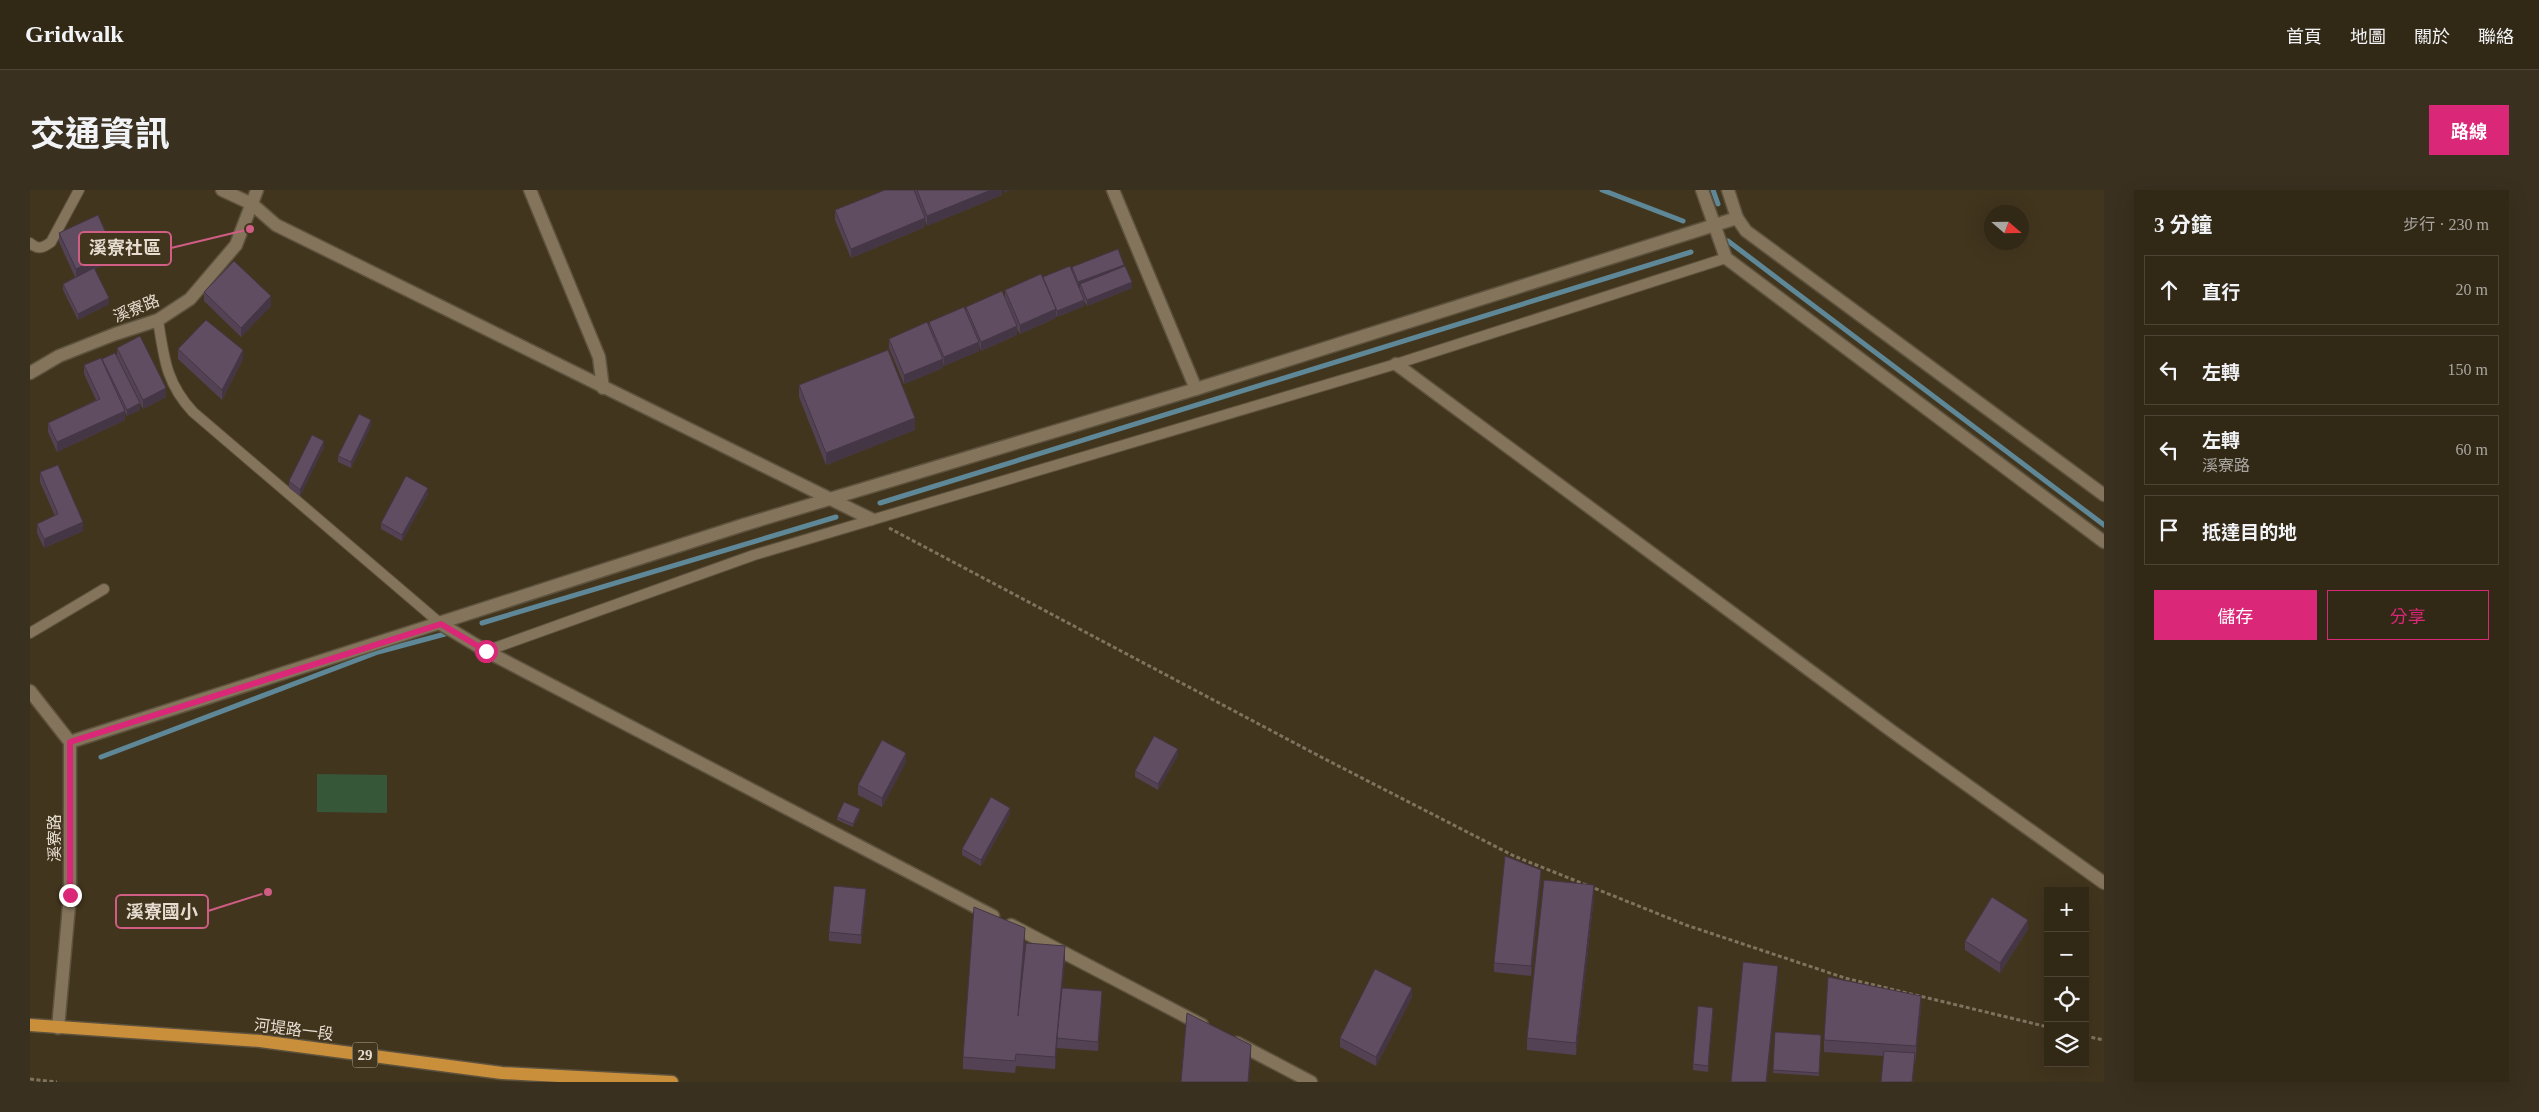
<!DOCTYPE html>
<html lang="zh-TW">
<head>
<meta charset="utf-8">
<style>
  body { margin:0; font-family:"Times New Roman","Noto Sans TC",serif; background:#3a301f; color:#f1f3f6 }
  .controls { position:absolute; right:15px; bottom:15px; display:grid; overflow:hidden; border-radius:0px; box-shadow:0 5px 20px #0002 }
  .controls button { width:45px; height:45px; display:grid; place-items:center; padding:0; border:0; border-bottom:1px solid #4d4435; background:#322816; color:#f1f3f6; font:25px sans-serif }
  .compass { position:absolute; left:1954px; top:15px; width:45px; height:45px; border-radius:50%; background:#322816; box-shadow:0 5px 20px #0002; rotate:110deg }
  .stop { position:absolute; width:15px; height:15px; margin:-11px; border:4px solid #db2777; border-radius:50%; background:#fff }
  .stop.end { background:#db2777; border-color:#fff; box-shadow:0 1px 5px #0008 }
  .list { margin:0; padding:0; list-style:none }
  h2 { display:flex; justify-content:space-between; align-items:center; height:65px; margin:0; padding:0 20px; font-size:21px }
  h2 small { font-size:16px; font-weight:400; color:#a8a6a1 }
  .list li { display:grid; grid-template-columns:32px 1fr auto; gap:15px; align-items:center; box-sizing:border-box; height:70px; margin:0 10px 10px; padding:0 10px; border:1px solid #4d4435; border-radius:0px }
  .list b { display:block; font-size:19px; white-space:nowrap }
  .list p { margin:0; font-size:16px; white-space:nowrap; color:#a8a6a1 }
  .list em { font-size:16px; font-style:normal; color:#a8a6a1 }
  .actions { display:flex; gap:10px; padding:15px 20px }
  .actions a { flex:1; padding:11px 0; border:1px solid #db2777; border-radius:0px; text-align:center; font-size:18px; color:#db2777 }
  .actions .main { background:#db2777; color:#fff }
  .icon { flex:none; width:28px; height:28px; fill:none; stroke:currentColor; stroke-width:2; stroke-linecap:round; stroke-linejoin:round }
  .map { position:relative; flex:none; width:2074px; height:892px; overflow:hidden; border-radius:0px }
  header { display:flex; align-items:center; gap:30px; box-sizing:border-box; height:70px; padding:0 25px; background:#322816; border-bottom:1px solid #4d4435 }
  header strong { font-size:24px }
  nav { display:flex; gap:28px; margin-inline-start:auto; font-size:18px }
  .intro { display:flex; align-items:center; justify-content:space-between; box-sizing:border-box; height:120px; padding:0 30px }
  h1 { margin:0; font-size:35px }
  .button { padding:12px 22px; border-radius:0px; background:#db2777; color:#fff; font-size:18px; font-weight:700 }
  main { display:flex; gap:30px; padding:0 30px }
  aside { flex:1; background:#322816; border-radius:0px; box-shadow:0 5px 20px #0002 }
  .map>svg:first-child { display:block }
  .green { fill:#375739 }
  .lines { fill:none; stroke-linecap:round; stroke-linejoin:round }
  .stream { stroke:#5e8797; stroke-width:5 }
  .service-casing { stroke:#5d523e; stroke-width:12 }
  .minor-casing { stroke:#5d523e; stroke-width:15 }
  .tertiary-casing { stroke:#5d523e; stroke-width:15 }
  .primary-casing { stroke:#5d523e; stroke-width:15 }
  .path { stroke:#7f7360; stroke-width:3; stroke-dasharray:4 2.5; stroke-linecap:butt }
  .service { stroke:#83745b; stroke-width:10 }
  .minor { stroke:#83745b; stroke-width:12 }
  .tertiary { stroke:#83745b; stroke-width:12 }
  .primary { stroke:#ca8f3b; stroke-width:12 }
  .wall { fill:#534254 }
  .shaded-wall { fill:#443645 }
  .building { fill:#614d62; stroke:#443645 }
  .route { stroke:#db2777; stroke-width:6 }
  .labels { text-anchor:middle; stroke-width:4; stroke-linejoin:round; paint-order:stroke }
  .shield { fill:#42351e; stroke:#b5ab9b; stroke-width:1 }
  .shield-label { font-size:15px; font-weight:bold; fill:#e6ddd0 }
  .street-label { font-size:16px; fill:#e6ddd0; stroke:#42351e }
  .leader { fill:none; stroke:#cf5d84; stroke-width:2 }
  .callout-dot { fill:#cf5d84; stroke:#42351e; stroke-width:2 }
  .callout { fill:#42351e; stroke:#cf5d84; stroke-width:2 }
  .callout-label { font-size:18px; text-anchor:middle; font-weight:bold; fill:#e6ddd0 }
</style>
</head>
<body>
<header>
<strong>Gridwalk</strong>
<nav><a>首頁</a><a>地圖</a><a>關於</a><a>聯絡</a></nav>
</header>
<div class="intro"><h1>交通資訊</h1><a class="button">路線</a></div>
<main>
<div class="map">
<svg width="2074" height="892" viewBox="0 0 2074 892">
  <rect width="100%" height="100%" fill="#42351e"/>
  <polygon class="green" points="287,584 357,585 357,623 287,622"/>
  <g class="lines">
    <g class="stream">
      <polyline points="1572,0 1653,31"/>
      <polyline points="1683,0 1688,14"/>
      <polyline points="1698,51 2074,335"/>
      <polyline points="850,313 1661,62"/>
      <polyline points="452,433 806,327"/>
      <polyline points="71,567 348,462 415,444"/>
    </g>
    <defs>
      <g id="service">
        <path d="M0 53C8 60 13 58 21 52L49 0"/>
        <path d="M128 130C134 168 136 193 163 222L411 434"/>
        <polyline points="0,443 74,399"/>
        <polyline points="456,461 724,365 1366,174 1696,68"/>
      </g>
      <g id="minor">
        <polyline points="192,0 222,14 246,35 841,329"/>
        <polyline points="500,0 569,167 573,198"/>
        <polyline points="1083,0 1166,199"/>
        <polyline points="1672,0 1696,68 2074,352"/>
        <polyline points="1698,0 1707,28 1716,41 2074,305"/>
        <polyline points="1366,174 1863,542 2074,693"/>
        <polyline points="411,434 456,461 963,726"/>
        <polyline points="40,552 713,335 1166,199 1707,28"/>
        <polyline points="981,735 1172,835"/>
        <polyline points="1207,853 1281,892"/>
      </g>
      <g id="tertiary">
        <polyline points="0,183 29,166 85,144 128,130 160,109 206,55 227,0"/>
        <polyline points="0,501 40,552 40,705 28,838"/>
      </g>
      <polyline id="primary" points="0,835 230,851 472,883 642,892"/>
    </defs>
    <use href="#service" class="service-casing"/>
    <use href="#minor" class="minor-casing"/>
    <use href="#tertiary" class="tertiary-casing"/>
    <use href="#primary" class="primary-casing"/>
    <g class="path">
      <polyline points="859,338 1291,567 1484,666 1656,735 1815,788 2018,837"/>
      <polyline points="2055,846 2074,850"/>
      <polyline points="0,889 27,892"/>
    </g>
    <use href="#service" class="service"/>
    <use href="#minor" class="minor"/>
    <use href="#tertiary" class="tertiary"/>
    <use href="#primary" class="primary"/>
  </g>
  <g class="wall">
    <polygon points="855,0 972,0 972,5 897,36 895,30 895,37 821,68 805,30 805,20"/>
    <polygon points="29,43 84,70 65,79 79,114 48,130 33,100 33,94 45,87 29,52"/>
    <polygon points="1042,77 1094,77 1102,98 1057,116 1054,111 1054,116 1027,127 1026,125 1026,128 990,144 987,139 987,145 951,161 949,155 949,161 914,176 913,173 913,178 874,194 859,158 859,149 899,136 899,132 936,122 936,117 975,106 975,100 1013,89 1013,87 1042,81"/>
    <polygon points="174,102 241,116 211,147 174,111"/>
    <polygon points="87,158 136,207 113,219 110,213 110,220 97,226 95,222 95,230 27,262 18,242 18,233 66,210 54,184 54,175 87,167"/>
    <polygon points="148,159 213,169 192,210 148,169"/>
    <polygon points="769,195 885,240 796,275 769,207"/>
    <polygon points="341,236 321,278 308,272 308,266"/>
    <polygon points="294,257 270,306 259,298 259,291"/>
    <polygon points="10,282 53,341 14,358 7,343 7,334 25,326 10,292"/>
    <polygon points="398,304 372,351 351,339 351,333"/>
    <polygon points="1148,565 1128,600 1105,587 1105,581"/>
    <polygon points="876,572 852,617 828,605 828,595"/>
    <polygon points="830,622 823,637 807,630 807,627"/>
    <polygon points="980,624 951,676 932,665 932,659"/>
    <polygon points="1511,689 1501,786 1464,782 1464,773"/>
    <polygon points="1564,707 1546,865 1497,860 1497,848"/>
    <polygon points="836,708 831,754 799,751 799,742"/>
    <polygon points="1998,739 1970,783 1935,760 1935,751"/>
    <polygon points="995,750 992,797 1035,768 1032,798 1072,811 1068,861 1027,858 1027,850 1025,879 986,876 985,883 933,879 933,867"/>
    <polygon points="1382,807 1346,876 1310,857 1310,848"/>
    <polygon points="1891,818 1885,873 1854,866 1794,862 1794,850"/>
    <polygon points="1683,824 1678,882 1663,880 1663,874"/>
    <polygon points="1745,842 1791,845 1789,886 1743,883"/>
  </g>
  <g class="shaded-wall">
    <polygon points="961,0 972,0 972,5 897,36 897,26"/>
    <polygon points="974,0 981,0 974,3"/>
    <polygon points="895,28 895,37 821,68 821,59"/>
    <polygon points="84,61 84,70 46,88 46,79"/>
    <polygon points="1094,75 1094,81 1050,94 1050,98 1048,98 1048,92"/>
    <polygon points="1102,92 1102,98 1057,116 1057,110"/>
    <polygon points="241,106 241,116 211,147 211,138"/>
    <polygon points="79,108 79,114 48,130 48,124"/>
    <polygon points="1054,110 1054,116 1027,127 1027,121"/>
    <polygon points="1026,119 1026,128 990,144 990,135"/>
    <polygon points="987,136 987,145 951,161 951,152"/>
    <polygon points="949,152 949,161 914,176 914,167"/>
    <polygon points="213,160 213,169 192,210 192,200"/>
    <polygon points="913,169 913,178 874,194 874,185"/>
    <polygon points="136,198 136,207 113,219 113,210"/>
    <polygon points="110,213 110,220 97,226 97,220"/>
    <polygon points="95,221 95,230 27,262 27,252"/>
    <polygon points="885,228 885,240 796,275 796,263"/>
    <polygon points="341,230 341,236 321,278 321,272"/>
    <polygon points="294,251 294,257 270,306 270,300"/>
    <polygon points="398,298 398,304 372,351 372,345"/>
    <polygon points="53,332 53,341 14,358 14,349"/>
    <polygon points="1148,559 1148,565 1128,600 1128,594"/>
    <polygon points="876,563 876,572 852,617 852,608"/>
    <polygon points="980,618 980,624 951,676 951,670"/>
    <polygon points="830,619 830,622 823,637 823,634"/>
    <polygon points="1511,680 1511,689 1501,786 1501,776"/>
    <polygon points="1564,695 1564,707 1546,865 1546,853"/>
    <polygon points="836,699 836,708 831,754 831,745"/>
    <polygon points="1998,730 1998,739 1970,783 1970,773"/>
    <polygon points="995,738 995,750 988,838 988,826"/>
    <polygon points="1035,756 1035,768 1025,879 1025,867"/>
    <polygon points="1748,776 1748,788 1737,892 1736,892"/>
    <polygon points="1382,798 1382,807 1346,876 1346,867"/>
    <polygon points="1072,801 1072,811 1068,861 1068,852"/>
    <polygon points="1891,806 1891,818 1886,868 1886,856"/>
    <polygon points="1683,818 1683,824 1678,882 1678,876"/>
    <polygon points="1221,855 1221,867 1219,892 1218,892"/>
    <polygon points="1885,863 1883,892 1882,892"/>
  </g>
  <g class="building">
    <polygon points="855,0 884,0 895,28 821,59 805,20"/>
    <polygon points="887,0 961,0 897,26"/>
    <polygon points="68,25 84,61 46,79 29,43"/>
    <polygon points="1088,59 1094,75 1048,92 1042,77"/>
    <polygon points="204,71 241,106 211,138 174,102"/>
    <polygon points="1040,76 1054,110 1027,121 1013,87"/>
    <polygon points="1095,76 1102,92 1057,110 1050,94"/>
    <polygon points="64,78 79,108 48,124 33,94"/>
    <polygon points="1011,84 1026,119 990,135 975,100"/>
    <polygon points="972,101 987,136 951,152 936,117"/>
    <polygon points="934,117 949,152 914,167 899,132"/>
    <polygon points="176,130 213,160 192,200 148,159"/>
    <polygon points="897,132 913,169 874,185 859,149"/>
    <polygon points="110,146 136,198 113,210 87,158"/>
    <polygon points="858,160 885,228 796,263 769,195"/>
    <polygon points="85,163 110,213 97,220 72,169"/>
    <polygon points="71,168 95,221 27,252 18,233 70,209 54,175"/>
    <polygon points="329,224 341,230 321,272 308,266"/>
    <polygon points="282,245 294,251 270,300 259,291"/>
    <polygon points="28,275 53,332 14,349 7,334 28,324 10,282"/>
    <polygon points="376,286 398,298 372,345 351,333"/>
    <polygon points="1124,546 1148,559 1128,594 1105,581"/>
    <polygon points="852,550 876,563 852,608 828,595"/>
    <polygon points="961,607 980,618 951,670 932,659"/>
    <polygon points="814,612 830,619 823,634 807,627"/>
    <polygon points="1475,666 1511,680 1501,776 1464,773"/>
    <polygon points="1514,690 1564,695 1546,853 1497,848"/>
    <polygon points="804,696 836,699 831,745 799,742"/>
    <polygon points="1962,707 1998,730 1970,773 1935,751"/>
    <polygon points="944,717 995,738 988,826 996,753 1035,756 1025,867 986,864 985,871 933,867"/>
    <polygon points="1713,772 1748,776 1736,892 1701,892"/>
    <polygon points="1345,779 1382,798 1346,867 1310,848"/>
    <polygon points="1798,787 1891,806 1886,856 1794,850"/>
    <polygon points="1032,798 1072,801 1068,852 1027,848"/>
    <polygon points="1668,816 1683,818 1678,876 1663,874"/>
    <polygon points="1157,823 1221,855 1218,892 1151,892"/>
    <polygon points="1745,842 1791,845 1789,883 1743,880"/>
    <polygon points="1854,861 1885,863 1882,892 1851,892"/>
  </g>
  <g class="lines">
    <polyline class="route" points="40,705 40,552 411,434 456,461"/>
  </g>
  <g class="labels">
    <rect class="shield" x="322.5" y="852.5" width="25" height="25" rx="4"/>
    <g class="shield-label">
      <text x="335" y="870">29</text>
    </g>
    <g class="street-label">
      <text transform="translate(106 118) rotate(-22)" y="6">溪寮路</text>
      <text transform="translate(24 648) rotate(-90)" y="6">溪寮路</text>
      <text transform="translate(264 839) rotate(7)" y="6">河堤路一段</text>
    </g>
  </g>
  <path class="leader" d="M220 39L141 58M238 702L178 721"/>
  <g class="callout-dot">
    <circle cx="220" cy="39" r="5"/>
    <circle cx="238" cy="702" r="5"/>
  </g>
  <g class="callout">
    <rect x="49" y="42" width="92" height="33" rx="5"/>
    <rect x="86" y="705" width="92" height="33" rx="5"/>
  </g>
  <g class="callout-label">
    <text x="95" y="64">溪寮社區</text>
    <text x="132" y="728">溪寮國小</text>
  </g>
</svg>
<div class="controls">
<button>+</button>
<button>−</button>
<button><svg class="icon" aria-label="locate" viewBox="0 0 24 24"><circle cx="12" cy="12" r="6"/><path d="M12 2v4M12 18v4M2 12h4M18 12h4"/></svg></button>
<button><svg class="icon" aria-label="layers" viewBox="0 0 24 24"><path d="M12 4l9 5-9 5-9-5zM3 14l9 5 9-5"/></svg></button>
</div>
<svg class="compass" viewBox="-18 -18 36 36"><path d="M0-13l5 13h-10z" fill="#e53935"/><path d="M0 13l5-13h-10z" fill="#a8a6a1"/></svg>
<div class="stop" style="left:456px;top:461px"></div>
<div class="stop end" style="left:40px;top:705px"></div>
</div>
<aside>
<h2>3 分鐘<small>步行 · 230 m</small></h2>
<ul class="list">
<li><svg class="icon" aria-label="ahead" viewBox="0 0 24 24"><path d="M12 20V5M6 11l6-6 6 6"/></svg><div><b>直行</b></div><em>20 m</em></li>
<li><svg class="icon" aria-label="left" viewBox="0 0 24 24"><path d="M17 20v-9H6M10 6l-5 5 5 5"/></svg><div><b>左轉</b></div><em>150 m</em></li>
<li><svg class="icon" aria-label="left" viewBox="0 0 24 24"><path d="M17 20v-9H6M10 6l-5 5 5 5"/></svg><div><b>左轉</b><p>溪寮路</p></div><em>60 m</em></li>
<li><svg class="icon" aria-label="arrive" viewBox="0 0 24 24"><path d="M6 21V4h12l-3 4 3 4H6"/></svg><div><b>抵達目的地</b></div></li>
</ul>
<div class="actions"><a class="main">儲存</a><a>分享</a></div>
</aside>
</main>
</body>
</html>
